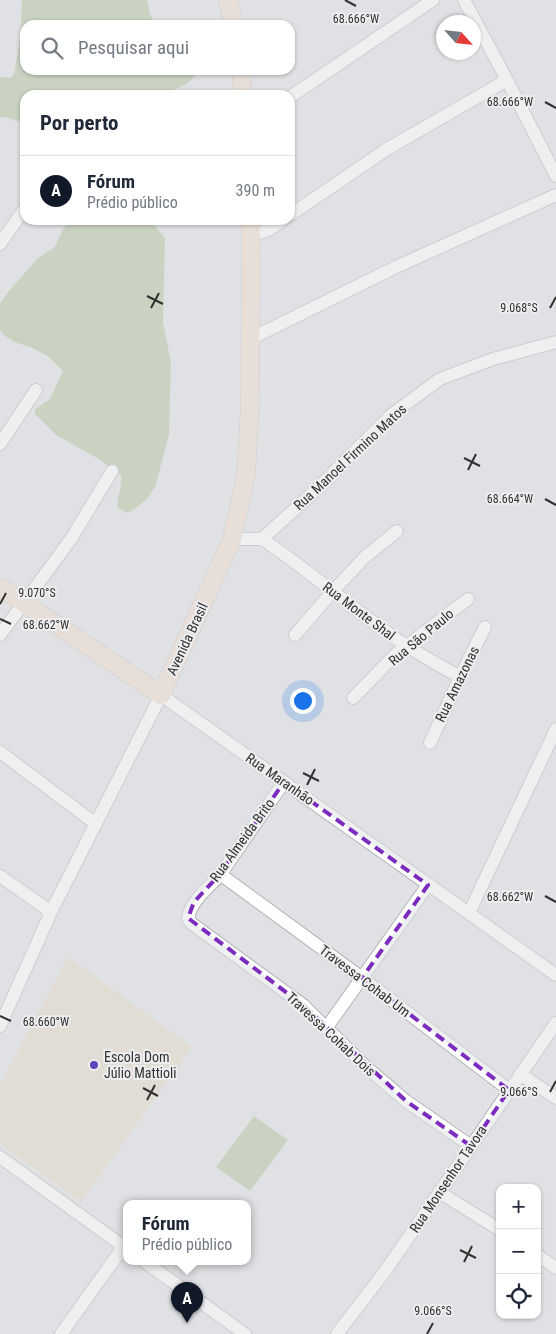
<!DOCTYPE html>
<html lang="pt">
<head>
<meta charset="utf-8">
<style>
  body { margin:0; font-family:"Roboto Condensed",sans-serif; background:#f6f6f7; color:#1f2937 }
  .controls { position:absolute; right:15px; bottom:15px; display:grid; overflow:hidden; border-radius:10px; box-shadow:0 1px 4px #0004 }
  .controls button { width:45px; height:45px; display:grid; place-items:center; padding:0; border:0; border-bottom:1px solid #e0e1e3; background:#fff; color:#1f2937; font:25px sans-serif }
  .compass { position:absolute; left:436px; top:15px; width:45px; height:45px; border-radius:50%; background:#fff; box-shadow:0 1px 4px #0004; rotate:117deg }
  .you { position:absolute; left:302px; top:700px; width:18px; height:18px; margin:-12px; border:4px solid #fff; border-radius:50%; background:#1a73e8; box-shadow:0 0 0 8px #1a73e833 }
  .badge { display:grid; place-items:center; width:32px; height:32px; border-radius:50%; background:#111827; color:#fff; font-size:16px; font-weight:700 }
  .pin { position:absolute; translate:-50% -41px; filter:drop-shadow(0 1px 2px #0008) }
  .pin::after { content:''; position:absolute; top:26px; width:18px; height:15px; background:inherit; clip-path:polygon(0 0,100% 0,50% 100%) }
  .popup { position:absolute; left:123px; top:1200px; width:128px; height:65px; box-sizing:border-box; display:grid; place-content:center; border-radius:10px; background:#fff; filter:drop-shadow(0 1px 4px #0005); font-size:16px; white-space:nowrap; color:#747a83 }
  .popup b { font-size:19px; color:#1f2937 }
  .popup::after { content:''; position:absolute; left:50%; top:100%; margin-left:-10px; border:10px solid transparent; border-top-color:#fff }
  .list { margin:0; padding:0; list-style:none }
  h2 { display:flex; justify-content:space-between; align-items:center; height:65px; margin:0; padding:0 20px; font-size:21px }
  h2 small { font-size:16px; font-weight:400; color:#747a83 }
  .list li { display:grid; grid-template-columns:32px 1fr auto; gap:15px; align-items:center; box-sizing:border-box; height:70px; padding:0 20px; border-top:1px solid #e0e1e3 }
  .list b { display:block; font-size:19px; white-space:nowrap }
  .list p { margin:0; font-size:16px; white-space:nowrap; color:#747a83 }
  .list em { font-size:16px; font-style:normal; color:#747a83 }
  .icon { flex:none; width:28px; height:28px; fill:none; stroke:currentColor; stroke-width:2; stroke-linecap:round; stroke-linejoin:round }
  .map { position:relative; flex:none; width:556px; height:1334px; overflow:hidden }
  .search { position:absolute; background:#fff; box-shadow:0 1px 4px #0004; left:20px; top:20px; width:275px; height:55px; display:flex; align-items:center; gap:12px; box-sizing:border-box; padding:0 18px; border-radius:15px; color:#747a83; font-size:19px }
  .panel { position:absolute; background:#fff; box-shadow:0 1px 4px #0004; left:20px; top:90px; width:275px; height:135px; border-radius:15px }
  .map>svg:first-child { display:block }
  .education { fill:#e3d5c2 }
  .green { fill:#afc19a }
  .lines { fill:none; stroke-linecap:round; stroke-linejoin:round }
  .street-casing { stroke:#b3b4b6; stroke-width:14 }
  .secondary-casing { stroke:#b3b4b6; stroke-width:19 }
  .street { stroke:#fff; stroke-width:12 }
  .secondary { stroke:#f2dac9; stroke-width:18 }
  .marked { fill:none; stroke:#7b2cbf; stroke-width:4; stroke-dasharray:10 6; stroke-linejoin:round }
  .ticks { fill:none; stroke:#313132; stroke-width:2 }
  .poi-dot { fill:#6143bb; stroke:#eeeef1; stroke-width:2 }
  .labels { text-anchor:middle; stroke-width:4; stroke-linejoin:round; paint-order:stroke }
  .street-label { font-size:14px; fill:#313132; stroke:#eeeef1 }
  .poi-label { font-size:14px; fill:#313132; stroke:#eeeef1; text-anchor:start }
  .ticks-label { font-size:12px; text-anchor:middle; fill:#313132; stroke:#eeeef1; stroke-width:4; stroke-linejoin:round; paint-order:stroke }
</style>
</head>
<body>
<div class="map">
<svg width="556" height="1334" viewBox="0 0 556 1334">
  <rect width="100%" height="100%" fill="#e0e1e4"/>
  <polygon class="education" points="68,957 192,1047 81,1202 0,1144 0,1084"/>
  <g class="green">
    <path d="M22 0H147L150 14 155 25H25V70H198C194 83 177 89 165 92L162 95H25V123L5 117H0V77L10 78 14 75 20 38Z"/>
    <path d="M71 220H153L154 225 165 238 163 322 171 363 169 435 155 487 147 499 132 511 127 513 118 508C116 496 123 488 121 475L97 458 56 435 35 414V409L50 399 63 371 48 356 30 347 14 342 5 336 0 330V304L8 292 38 258 55 247 63 229Z"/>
    <polygon points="254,1116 288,1140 250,1191 216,1167"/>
  </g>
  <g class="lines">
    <defs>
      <g id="street">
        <polyline points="464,0 507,80 556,176"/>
        <polyline points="290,97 433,0"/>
        <polyline points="290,215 387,149 507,80"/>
        <polyline points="251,236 270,229 283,220"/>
        <polyline points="0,244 25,208"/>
        <polyline points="250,339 398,266 556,195"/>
        <polyline points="0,444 36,390"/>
        <polyline points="232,539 262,539 318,488 391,415 440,379 493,359 556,342"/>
        <path d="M262 539C312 572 356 613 407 646 424 657 442 667 460 677"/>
        <polyline points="0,635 71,539 112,471"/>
        <polyline points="295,635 332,592 365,557 397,531"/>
        <polyline points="353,698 397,653 468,599"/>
        <polyline points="430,743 460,677 485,627"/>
        <polyline points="0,752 96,824"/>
        <path d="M284 782C263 812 243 842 222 872 210 888 192 898 188 918L191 923 303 1005 365 1066 406 1101 471 1146"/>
        <polyline points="220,874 362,978 509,1090"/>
        <polyline points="0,876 51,912"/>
        <polyline points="469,913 556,729"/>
        <polyline points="0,1026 51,912 161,695 556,975"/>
        <polyline points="327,1027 428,885"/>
        <polyline points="520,1074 556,1098"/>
        <polyline points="0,1157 127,1249"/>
        <polyline points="439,1192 500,1230"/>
        <polyline points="537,1255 556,1268"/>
        <polyline points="145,1262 245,1334"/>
        <polyline points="61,1334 124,1246"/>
        <polyline points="337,1334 386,1270 556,1023"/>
      </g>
      <g id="secondary">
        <polyline points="227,0 235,25"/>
        <polyline points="241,70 243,95"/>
        <polyline points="0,587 161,695 232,539 246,475 250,405 251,236 250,220"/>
      </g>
    </defs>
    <use href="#street" class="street-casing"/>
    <use href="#secondary" class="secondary-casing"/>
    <use href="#street" class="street"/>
    <use href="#secondary" class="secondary"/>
  </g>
  <path d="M0 0H556V1334H0ZM284 782 428 885 362 978 509 1090 471 1146 406 1101 303 1005 188 918 194 902 220 874Z" fill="#e0e1e4" fill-opacity=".55" fill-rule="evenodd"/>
  <path class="marked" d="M284 782 428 885 362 978 509 1090 471 1146 406 1101 303 1005 188 918 194 902 220 874Z"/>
  <path class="ticks" d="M345 0 356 6M545 102 556 108M147 296 163 304M151 308 159 293M550 308 556 297M464 458 480 466M468 470 476 454M545 499 556 505M0 604 6 593M0 619 11 624M303 773 319 781M307 785 315 769M545 896 556 902M0 1016 11 1021M143 1088 158 1096M550 1092 556 1081M147 1100 155 1085M460 1250 476 1258M464 1262 472 1246M427 1334 433 1323"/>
  <circle class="poi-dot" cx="94" cy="1065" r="5"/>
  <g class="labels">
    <g class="street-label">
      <text transform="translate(350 457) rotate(-43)" y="5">Rua Manoel Firmino Matos</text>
      <text transform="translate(359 611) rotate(37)" y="5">Rua Monte Shal</text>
      <text transform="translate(421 637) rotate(-40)" y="5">Rua São Paulo</text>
      <text transform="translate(187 639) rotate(-65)" y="5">Avenida Brasil</text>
      <text transform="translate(457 684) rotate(-64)" y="5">Rua Amazonas</text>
      <text transform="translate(280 779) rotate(35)" y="5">Rua Maranhão</text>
      <text transform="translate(242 840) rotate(-54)" y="5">Rua Almeida Brito</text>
      <text transform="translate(365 981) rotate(37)" y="5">Travessa Cohab Um</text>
      <text transform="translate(331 1034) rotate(43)" y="5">Travessa Cohab Dois</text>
      <text transform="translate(448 1179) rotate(-56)" y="5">Rua Monsenhor Tavora</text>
    </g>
    <g class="poi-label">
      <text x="104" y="1062">Escola Dom<tspan x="104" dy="16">Júlio Mattioli</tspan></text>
    </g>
  </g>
  <g class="ticks-label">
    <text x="356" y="23">68.666°W</text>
    <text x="510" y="106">68.666°W</text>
    <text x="519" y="312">9.068°S</text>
    <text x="510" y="503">68.664°W</text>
    <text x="37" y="597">9.070°S</text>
    <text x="46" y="629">68.662°W</text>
    <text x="510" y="901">68.662°W</text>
    <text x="46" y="1026">68.660°W</text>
    <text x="519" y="1096">9.066°S</text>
    <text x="433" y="1315">9.066°S</text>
  </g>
</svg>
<div class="controls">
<button>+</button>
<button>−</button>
<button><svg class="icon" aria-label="locate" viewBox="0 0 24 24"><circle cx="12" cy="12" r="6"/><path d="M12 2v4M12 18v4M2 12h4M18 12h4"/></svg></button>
</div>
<svg class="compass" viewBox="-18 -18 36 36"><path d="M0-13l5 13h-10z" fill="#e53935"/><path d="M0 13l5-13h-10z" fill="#747a83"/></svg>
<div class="you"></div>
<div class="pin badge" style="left:187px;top:1323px">A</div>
<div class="popup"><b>Fórum</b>Prédio público</div>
<div class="search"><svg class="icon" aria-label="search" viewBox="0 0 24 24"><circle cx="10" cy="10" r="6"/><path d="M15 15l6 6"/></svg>Pesquisar aqui</div>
<section class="panel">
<h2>Por perto<small></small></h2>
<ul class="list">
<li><span class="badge">A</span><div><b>Fórum</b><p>Prédio público</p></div><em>390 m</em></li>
</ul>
</section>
</div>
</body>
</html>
